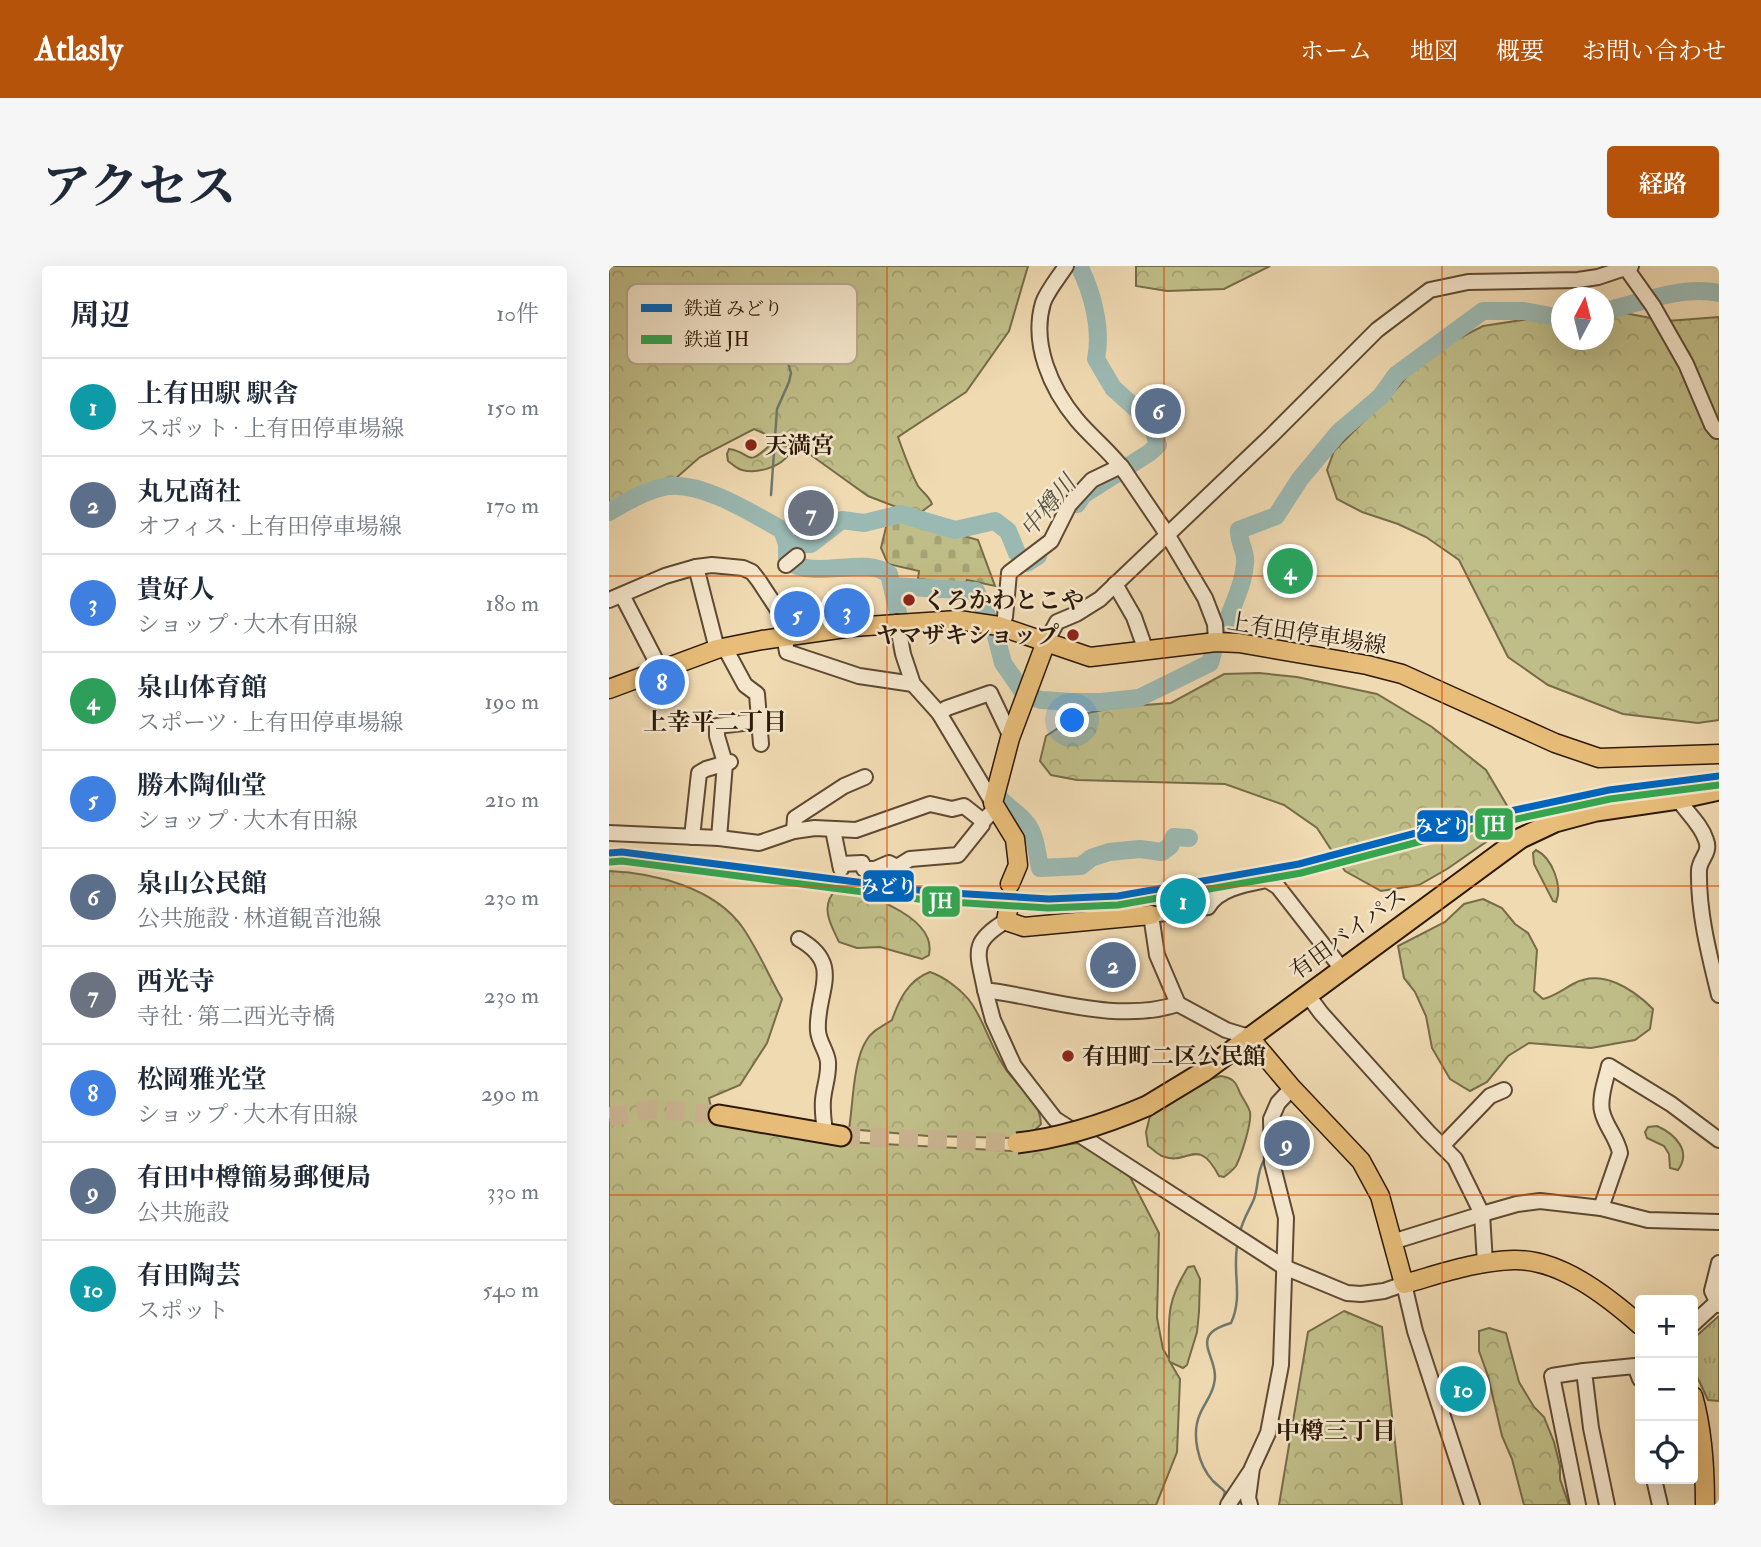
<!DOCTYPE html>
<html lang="ja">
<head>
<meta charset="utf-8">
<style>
  body { margin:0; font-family:"IM FELL Double Pica","Noto Serif JP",serif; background:#f6f6f7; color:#1f2937 }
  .controls { position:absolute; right:21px; bottom:21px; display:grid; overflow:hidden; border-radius:7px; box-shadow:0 7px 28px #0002 }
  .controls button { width:63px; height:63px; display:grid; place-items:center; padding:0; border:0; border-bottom:2px solid #e0e1e3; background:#fff; color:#1f2937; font:35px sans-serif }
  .compass { position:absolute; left:942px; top:21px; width:63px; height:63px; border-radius:50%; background:#fff; box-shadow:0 7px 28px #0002; rotate:7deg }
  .you { position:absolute; left:464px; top:455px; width:24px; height:24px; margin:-18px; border:5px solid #fff; border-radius:50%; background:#1a73e8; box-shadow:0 0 0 10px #1a73e833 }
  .badge { display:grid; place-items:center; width:46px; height:46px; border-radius:50%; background:#b45309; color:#fff; font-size:23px; font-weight:700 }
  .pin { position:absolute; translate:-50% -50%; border:4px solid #fff; box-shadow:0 2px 7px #0006 }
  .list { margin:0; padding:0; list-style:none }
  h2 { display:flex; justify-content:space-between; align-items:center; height:91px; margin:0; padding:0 28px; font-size:30px }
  h2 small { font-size:23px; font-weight:400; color:#747a83 }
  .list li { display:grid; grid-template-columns:46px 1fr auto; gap:21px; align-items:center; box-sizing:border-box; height:98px; padding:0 28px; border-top:2px solid #e0e1e3 }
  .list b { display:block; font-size:26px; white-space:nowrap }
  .list p { margin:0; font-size:23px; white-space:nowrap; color:#747a83 }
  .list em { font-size:23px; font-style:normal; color:#747a83 }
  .icon { flex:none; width:38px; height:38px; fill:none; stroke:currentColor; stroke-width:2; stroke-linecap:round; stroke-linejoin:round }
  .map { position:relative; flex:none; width:1110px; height:1239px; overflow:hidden; border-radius:7px }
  header { display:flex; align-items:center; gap:42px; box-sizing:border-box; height:98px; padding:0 35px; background:#b45309; color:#fff }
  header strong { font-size:33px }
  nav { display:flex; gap:38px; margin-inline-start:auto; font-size:24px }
  .intro { display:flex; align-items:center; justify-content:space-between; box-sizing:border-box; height:168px; padding:0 42px }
  h1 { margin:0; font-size:49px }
  .button { padding:18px 32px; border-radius:7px; background:#b45309; color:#fff; font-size:24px; font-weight:700 }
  main { display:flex; gap:42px; padding:0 42px }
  aside { flex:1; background:#fff; border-radius:7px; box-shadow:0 7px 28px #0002 }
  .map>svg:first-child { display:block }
  .forest { fill:url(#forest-crowns); stroke:#766c48; stroke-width:2 }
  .cemetery { fill:url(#cemetery-stones); stroke:#766c48; stroke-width:2 }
  .park { fill:url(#park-tufts); stroke:#766c48; stroke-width:2 }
  .garden { fill:#c0be88; stroke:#766c48; stroke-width:2 }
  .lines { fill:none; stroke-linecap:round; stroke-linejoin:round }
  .stream { stroke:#6f796e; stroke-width:2.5 }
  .river { stroke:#9bb9b3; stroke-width:18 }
  .highway-tunnel { stroke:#c9b390; stroke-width:19; stroke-dasharray:19 10; stroke-linecap:butt }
  .minor-casing { stroke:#5e4932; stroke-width:18 }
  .major-casing { stroke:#2d1907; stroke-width:21 }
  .highway-casing { stroke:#2d1907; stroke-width:23 }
  .minor { stroke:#f5e7cd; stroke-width:14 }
  .major { stroke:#e8bd79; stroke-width:18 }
  .highway { stroke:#e8bd79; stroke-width:19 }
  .highway-bridge-casing { stroke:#2d1907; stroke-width:23; stroke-linecap:butt }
  .highway-bridge { stroke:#e8bd79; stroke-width:19 }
  .rail-1-casing { stroke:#f5e7cd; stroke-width:12 }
  .rail-2-casing { stroke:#f5e7cd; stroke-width:12 }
  .rail-1 { stroke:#0065bd; stroke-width:7 }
  .rail-2 { stroke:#35a550; stroke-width:7 }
  .grid { fill:none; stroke:#d5530c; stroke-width:2; stroke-opacity:0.55 }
  .poi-dot { fill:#8f2418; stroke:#f5e7cd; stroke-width:2.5 }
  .labels { text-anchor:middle; stroke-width:5; stroke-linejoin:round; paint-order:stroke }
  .poi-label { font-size:23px; font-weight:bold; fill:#2d1907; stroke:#f5e7cd; text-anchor:start }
  .street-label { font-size:23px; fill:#2d1907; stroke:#f5e7cd }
  .water-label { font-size:24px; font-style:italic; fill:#545143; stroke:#f5e7cd }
  .neighbourhood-label { font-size:24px; font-weight:bold; fill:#2d1907; stroke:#f5e7cd }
  .key { fill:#f5e7cd; stroke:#b9a992; stroke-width:2 }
  .key-label { font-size:19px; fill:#2d1907 }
  .line-badge { stroke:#f5e7cd; stroke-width:2.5 }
  .badge-label { font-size:19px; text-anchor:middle; font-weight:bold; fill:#fff }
</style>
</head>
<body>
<header>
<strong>Atlasly</strong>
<nav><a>ホーム</a><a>地図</a><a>概要</a><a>お問い合わせ</a></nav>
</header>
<div class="intro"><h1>アクセス</h1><a class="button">経路</a></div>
<main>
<aside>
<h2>周辺<small>10件</small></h2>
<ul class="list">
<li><span class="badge" style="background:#0f9aa8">1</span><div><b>上有田駅 駅舎</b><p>スポット · 上有田停車場線</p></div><em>150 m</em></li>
<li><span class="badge" style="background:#5c6f8a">2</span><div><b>丸兄商社</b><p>オフィス · 上有田停車場線</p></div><em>170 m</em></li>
<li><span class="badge" style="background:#3f7fe0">3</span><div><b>貴好人</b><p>ショップ · 大木有田線</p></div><em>180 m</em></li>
<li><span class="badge" style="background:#2e9e5b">4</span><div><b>泉山体育館</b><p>スポーツ · 上有田停車場線</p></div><em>190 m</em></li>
<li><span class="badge" style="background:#3f7fe0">5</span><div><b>勝木陶仙堂</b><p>ショップ · 大木有田線</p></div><em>210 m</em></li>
<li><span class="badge" style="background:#5c6f8a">6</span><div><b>泉山公民館</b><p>公共施設 · 林道観音池線</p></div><em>230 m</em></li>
<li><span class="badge" style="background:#6b7280">7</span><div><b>西光寺</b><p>寺社 · 第二西光寺橋</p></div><em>230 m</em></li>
<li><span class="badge" style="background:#3f7fe0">8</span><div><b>松岡雅光堂</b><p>ショップ · 大木有田線</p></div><em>290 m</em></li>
<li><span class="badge" style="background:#5c6f8a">9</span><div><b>有田中樽簡易郵便局</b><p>公共施設</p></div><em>330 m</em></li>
<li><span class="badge" style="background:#0f9aa8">10</span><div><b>有田陶芸</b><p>スポット</p></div><em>540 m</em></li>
</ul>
</aside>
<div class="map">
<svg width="1110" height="1239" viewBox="0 0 1110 1239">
  <defs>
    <pattern id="forest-crowns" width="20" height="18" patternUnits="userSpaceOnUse" patternTransform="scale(1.75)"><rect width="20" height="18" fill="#c0be88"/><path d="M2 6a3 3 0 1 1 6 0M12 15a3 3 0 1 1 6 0" fill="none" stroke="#a5a374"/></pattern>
    <pattern id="cemetery-stones" width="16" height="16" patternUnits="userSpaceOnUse" patternTransform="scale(1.75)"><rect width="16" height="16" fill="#c0be88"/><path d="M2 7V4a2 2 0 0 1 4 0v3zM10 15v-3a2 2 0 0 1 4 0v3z" fill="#a5a374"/></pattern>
    <pattern id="park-tufts" width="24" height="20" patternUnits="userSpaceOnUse" patternTransform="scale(1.75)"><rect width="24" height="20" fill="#c0be88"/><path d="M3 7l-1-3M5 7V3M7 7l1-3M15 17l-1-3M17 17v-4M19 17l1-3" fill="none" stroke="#a5a374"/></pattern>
  </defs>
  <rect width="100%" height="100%" fill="#f0dab2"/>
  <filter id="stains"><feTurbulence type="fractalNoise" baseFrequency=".00286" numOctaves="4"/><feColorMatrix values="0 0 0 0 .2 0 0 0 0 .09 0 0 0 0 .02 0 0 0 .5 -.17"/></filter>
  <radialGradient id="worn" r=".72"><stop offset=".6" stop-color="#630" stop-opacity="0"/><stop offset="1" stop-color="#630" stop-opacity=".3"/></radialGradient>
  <g class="forest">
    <path d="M0 0H419L400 65 357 126 289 171C295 188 301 205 309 220 314 227 320 230 323 238L308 249 259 230 199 187 145 163 91 191 50 227 0 250Z"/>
    <polygon points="527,0 661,0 615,23 558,25 527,20"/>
    <polygon points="999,44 1058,55 1110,51 1110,454 1089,457 1014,448 939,419 899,391 850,294 817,271 789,258 753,246 728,233 718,204 725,185 789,121 815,90 874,60 952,48 953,74 995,74 995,45"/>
    <path d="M162 178H170L179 181 180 188C172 201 148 208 133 204 128 203 123 198 119 195L118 188 120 183C144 186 135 204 162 178Z"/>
    <polygon points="650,407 688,411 768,428 823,461 877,504 900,543 880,574 838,603 810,619 772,625 736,605 708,562 675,539 616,518 468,514 442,509 431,495 437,470 469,449 508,441 562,437 615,408"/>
    <path d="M0 605C47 607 106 622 134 662 149 684 160 710 173 733L158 777 131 819 100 832 105 856 238 876 403 885 470 877 519 907 550 967 548 1052 554 1083 560 1093C560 1053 556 1038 579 1001L585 1000 591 1013 590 1046 588 1066 578 1099 574 1102 561 1096 571 1113 568 1186 547 1239H0Z"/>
    <path d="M237 624C264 630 328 653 320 689L313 693 271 681 248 682 230 676C222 659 212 643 224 627Z"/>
    <path d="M874 633 893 642 906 658 919 667 928 684 925 725 934 733C946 730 953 724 964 718 993 702 1024 723 1044 743L1041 763 1026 774 982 782 920 777 899 790 878 816 861 825 841 813 823 782 817 750 806 726 795 712 789 680 836 656 855 638Z"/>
    <path d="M321 706C336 711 354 725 363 738 377 759 383 785 398 805 412 824 430 830 432 858L425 865 403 872 319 870 240 863C244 839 244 796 257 775 262 765 274 760 283 754 290 734 299 714 321 706Z"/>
    <path d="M612 810C624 812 627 816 631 827 634 833 639 839 641 846 643 857 632 890 627 900 624 904 619 908 615 911L610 910C588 868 579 901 553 890 548 888 544 883 539 880L537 866 541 850 600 813Z"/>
    <polygon points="735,1045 773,1061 793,1239 670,1239 699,1066"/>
    <polygon points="880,1062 897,1067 910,1116 925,1141 935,1151 945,1176 951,1200 951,1213 960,1239 915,1239 903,1193 893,1170 879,1110 870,1085 870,1065"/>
  </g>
  <polygon class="cemetery" points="293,252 369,274 386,320 358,314 356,319 309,313 310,305 279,298 272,282 278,257"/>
  <polygon class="park" points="1110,1050 1110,1135 1099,1134 1084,1102 1084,1073"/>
  <g class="garden">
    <path d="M927 584C943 592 954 620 947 636L944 635 925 598 924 587Z"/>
    <path d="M1048 860C1066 868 1083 885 1069 904L1061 902 1060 888 1055 880 1038 872 1036 866 1039 861Z"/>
  </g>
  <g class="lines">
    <g class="stream">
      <polyline points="162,229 168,143 180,116 182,107 174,80"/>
      <path d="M631 966C634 953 640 945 645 933 650 919 647 908 655 894"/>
      <path d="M612 1239 616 1226C612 1221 608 1219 604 1215 589 1199 582 1168 591 1148 595 1138 603 1129 605 1118 612 1091 576 1070 622 1057 635 1029 622 1004 629 976"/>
    </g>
    <g class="river">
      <path d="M995 45C1031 37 1072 19 1110 27"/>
      <path d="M468 238 474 229 540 187 549 179 542 156 504 122 487 93C493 64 484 27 470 0"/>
      <path d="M0 246C17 236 34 226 54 221 89 213 143 247 173 264L178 278V295C210 315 252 289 280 308L295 373"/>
      <polyline points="178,278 202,278 233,254 255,257 292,248 346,264 386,255 399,265 408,287 418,297 429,290"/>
      <polyline points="284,320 367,325 387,370 394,397 416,429 432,434 463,436 492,436 530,432 601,397 605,383"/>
      <path d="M613 369C620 346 634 322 636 298 638 286 629 276 630 264L667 250 691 213 730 166 772 130 787 109 874 45H915L953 52"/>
      <path d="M382 522C392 538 407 544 418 558 427 570 428 588 431 602L472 600 482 592 500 586 531 583 553 586 561 580 565 571 580 572"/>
    </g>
    <g class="highway-tunnel">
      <polyline points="0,851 47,843 110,849"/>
      <polyline points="232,870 408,877"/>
    </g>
    <defs>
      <g id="minor">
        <path d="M457 0C450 11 438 25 434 37 422 78 442 123 468 154 483 172 503 187 516 206"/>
        <polyline points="1017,2 1044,40 1077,98 1103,159 1108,165 1110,165"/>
        <polyline points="177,299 188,290"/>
        <polyline points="87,301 108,383"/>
        <polyline points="506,318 525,351 537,385"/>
        <polyline points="13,329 45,391 48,405"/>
        <polyline points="0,334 56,310 87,301 103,299 134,302 143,306 150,315 171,347 178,386 250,410 304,418"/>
        <polyline points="396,351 400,307 442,275 460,239 483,214 512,200 558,268 596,332 606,358 607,376"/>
        <polyline points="288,356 294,388 304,418 330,447 384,537"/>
        <polyline points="437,376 448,356 467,348 491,333 662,170 768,64 821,24 859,16 969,14 989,11 1022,0"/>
        <polyline points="116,382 136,419 148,428 152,478"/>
        <polyline points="330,447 338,442 381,427 402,471"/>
        <path d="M1069 533C1078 547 1092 558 1097 574 1102 587 1091 592 1090 604 1089 646 1100 688 1110 729"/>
        <polyline points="224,564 232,603"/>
        <polyline points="185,565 186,552 235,520 256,511"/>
        <polyline points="0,567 110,572 150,577 185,565 206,562 247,564 321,538 343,543 355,540 374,555 387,542"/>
        <polyline points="83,571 90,507 97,503 121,496"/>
        <polyline points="110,572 116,497 108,470 108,460 151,455"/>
        <polyline points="231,598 253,597 255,603 266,603 280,597 288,601 301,593 349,589 373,559 374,555"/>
        <path d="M397 655C360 677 369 687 376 724 439 732 507 758 569 738L617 764 640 771"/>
        <path d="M190 673C236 699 206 727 209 765 210 777 218 785 219 796 220 810 215 821 214 834 213 845 215 856 216 867"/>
        <polyline points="376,724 384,754 405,800 446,853 675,1001 738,1027 752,1028 775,1025 795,1018 806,1065 863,1239"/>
        <polyline points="698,728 712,747 819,866 846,893 873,948 876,997"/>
        <path d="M569 738 548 689 542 649 599 641C610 622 638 618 658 614L669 621 733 703"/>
        <polyline points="833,880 881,830 895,824"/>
        <path d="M992 942 1011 887C1008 871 996 860 993 845 990 832 997 813 1000 800L1062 838 1110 874"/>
        <polyline points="783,976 873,948 908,938 931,935 992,942 1039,954 1110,956"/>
        <polyline points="1110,997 1103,1025 1110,1039"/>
        <polyline points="1084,1058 1107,1037"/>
        <polyline points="1045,1213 1051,1239"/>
        <polyline points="619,1239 641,1206"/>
        <polyline points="641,1239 639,1232 643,1202 659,1167 672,1099 677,952 663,897 662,853 669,837 683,822"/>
        <polyline points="969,1239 943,1110 975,1105"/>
        <polyline points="998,1239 982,1162 975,1105 1026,1100 1031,1113"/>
      </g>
      <g id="major">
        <polyline points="0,423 108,383 153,374 243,361 349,354 390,360 481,391 607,376 630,377 758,399 793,408 946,477 990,492 1110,488"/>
        <polyline points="401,618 409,599 406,573 384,537 401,472 437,376"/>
        <polyline points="399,644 397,655 415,661 542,649"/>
        <path d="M640 771 683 822 752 895 771 930 795 1018C831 1008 867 995 905 994 951 993 998 1030 1031 1059"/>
        <path d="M1084 1130C1094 1165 1096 1203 1096 1239"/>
      </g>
      <g id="highway">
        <polyline points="538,840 594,806 912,572 946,556 987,545 1069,533 1110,524"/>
        <polyline points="110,849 232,870"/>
      </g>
    </defs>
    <use href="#minor" class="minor-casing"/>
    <use href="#major" class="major-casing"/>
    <use href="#highway" class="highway-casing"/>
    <use href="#minor" class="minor"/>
    <use href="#major" class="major"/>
    <use href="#highway" class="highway"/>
    <defs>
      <path id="highway-bridge" d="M408 877C454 872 496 858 538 840"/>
    </defs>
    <use href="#highway-bridge" class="highway-bridge-casing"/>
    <use href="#highway-bridge" class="highway-bridge"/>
    <defs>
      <polyline id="rail-1" points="0,587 13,586 326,626 440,633 509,630 690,598 845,557 1000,524 1110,510"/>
      <polyline id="rail-2" points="1,596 13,595 325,635 439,642 509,639 692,607 847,566 1001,533 1110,519"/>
    </defs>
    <use href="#rail-1" class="rail-1-casing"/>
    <use href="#rail-2" class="rail-2-casing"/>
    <use href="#rail-1" class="rail-1"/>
    <use href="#rail-2" class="rail-2"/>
  </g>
  <path class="grid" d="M278 0V1239M555 0V1239M833 0V1239M0 310H1110M0 620H1110M0 929H1110"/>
  <g class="poi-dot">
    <circle cx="142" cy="179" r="7"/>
    <circle cx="300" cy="334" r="7"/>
    <circle cx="464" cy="369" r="7"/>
    <circle cx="459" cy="790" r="7"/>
  </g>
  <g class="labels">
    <g class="poi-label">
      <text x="156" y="187">天満宮</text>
      <text x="314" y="342">くろかわとこや</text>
      <text x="450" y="377" text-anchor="end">ヤマザキショップ</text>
      <text x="473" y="798">有田町二区公民館</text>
    </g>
    <g class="street-label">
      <text transform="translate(698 367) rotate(9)" y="8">上有田停車場線</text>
      <text transform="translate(739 667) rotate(-36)" y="8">有田バイパス</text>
    </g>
    <g class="water-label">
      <text transform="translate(439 240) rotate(-50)" y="8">中樽川</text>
    </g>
    <g class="neighbourhood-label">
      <text x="106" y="464">上幸平二丁目</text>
      <text x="727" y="1173">中樽三丁目</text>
    </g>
  </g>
  <rect x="18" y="18" width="230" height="80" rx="10" class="key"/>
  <rect x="32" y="38" width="31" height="8" fill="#0065bd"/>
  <rect x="32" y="69" width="31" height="9" fill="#35a550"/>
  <g class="key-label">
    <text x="75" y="49">鉄道 みどり</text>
    <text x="75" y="80">鉄道 JH</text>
  </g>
  <g class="line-badge">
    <rect x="865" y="541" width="40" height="34" rx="7" fill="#35a550"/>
    <rect x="807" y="543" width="53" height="34" rx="7" fill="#0065bd"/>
    <rect x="253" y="603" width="53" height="34" rx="7" fill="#0065bd"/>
    <rect x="312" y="619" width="40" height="33" rx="7" fill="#35a550"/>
  </g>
  <g class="badge-label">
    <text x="885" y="565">JH</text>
    <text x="833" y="567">みどり</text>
    <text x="279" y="627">みどり</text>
    <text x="332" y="642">JH</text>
  </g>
  <rect width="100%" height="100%" filter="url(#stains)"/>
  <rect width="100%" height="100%" fill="url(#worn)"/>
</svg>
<div class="controls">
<button>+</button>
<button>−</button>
<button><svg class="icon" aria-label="locate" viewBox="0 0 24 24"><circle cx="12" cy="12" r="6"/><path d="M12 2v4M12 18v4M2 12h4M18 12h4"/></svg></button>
</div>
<svg class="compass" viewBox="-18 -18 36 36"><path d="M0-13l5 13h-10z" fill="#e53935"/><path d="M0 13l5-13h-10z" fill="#747a83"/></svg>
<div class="you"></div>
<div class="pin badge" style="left:574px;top:635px;background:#0f9aa8">1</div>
<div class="pin badge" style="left:504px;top:699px;background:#5c6f8a">2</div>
<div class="pin badge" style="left:238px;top:345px;background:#3f7fe0">3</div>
<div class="pin badge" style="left:681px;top:305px;background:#2e9e5b">4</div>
<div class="pin badge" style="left:188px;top:348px;background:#3f7fe0">5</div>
<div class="pin badge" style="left:549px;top:145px;background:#5c6f8a">6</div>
<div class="pin badge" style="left:202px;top:247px;background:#6b7280">7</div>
<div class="pin badge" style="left:53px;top:416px;background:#3f7fe0">8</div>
<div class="pin badge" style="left:678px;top:877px;background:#5c6f8a">9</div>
<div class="pin badge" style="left:854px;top:1123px;background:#0f9aa8">10</div>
</div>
</main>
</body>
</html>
